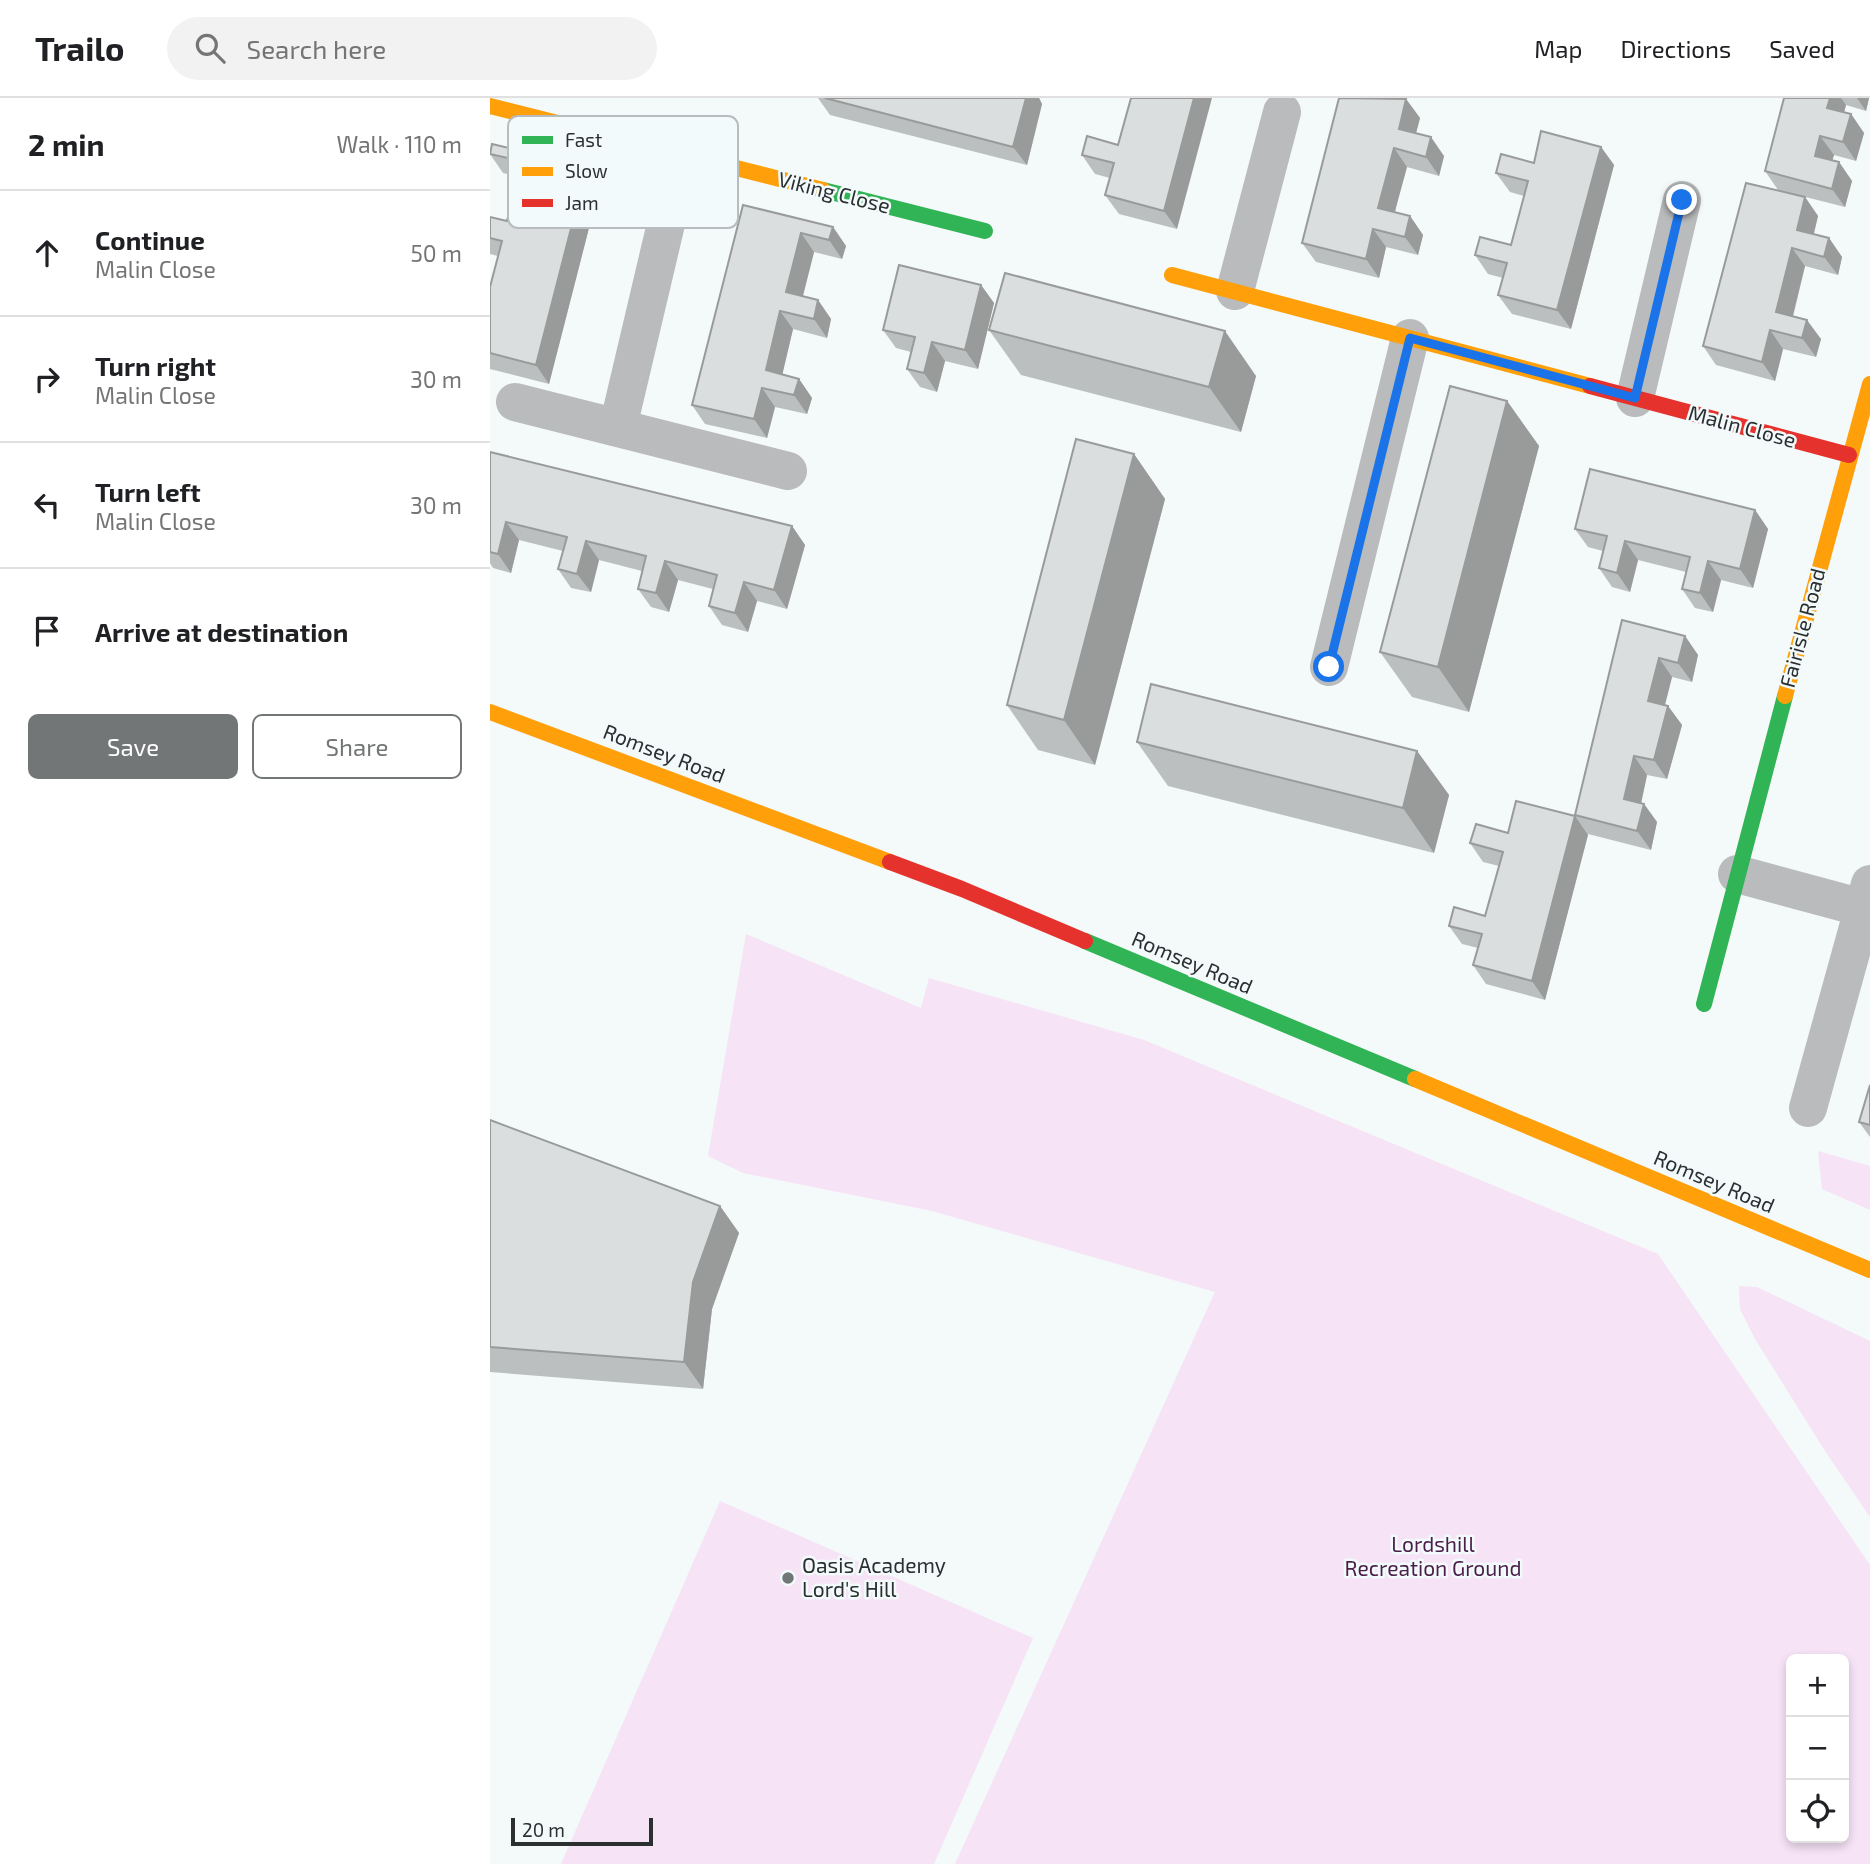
<!DOCTYPE html>
<html lang="en">
<head>
<meta charset="utf-8">
<style>
  body { margin:0; font-family:"Exo 2",sans-serif; background:#f2f2f2; color:#202124 }
  .controls { position:absolute; right:21px; bottom:21px; display:grid; overflow:hidden; border-radius:10px; box-shadow:0 4px 10px #0003 }
  .controls button { width:63px; height:63px; display:grid; place-items:center; padding:0; border:0; border-bottom:2px solid #e0e0e0; background:#fff; color:#202124; font:35px sans-serif }
  .scale { position:absolute; left:21px; bottom:18px; width:142px; box-sizing:border-box; padding-left:7px; border:4px solid #2c2f2f; border-top:0; font-size:19px; line-height:24px; white-space:nowrap; color:#2c2f2f; -webkit-text-stroke:5px #f2fafb; paint-order:stroke }
  .stop { position:absolute; width:21px; height:21px; margin:-16px; border:5px solid #1a73e8; border-radius:50%; background:#fff }
  .stop.end { background:#1a73e8; border-color:#fff; box-shadow:0 2px 7px #0008 }
  .list { margin:0; padding:0; list-style:none }
  h2 { display:flex; justify-content:space-between; align-items:center; height:91px; margin:0; padding:0 28px; font-size:30px }
  h2 small { font-size:23px; font-weight:400; color:#757577 }
  .list li { display:grid; grid-template-columns:46px 1fr auto; gap:21px; align-items:center; box-sizing:border-box; height:126px; padding:0 28px; border-top:2px solid #e0e0e0 }
  .list b { display:block; font-size:26px; white-space:nowrap }
  .list p { margin:0; font-size:23px; white-space:nowrap; color:#757577 }
  .list em { font-size:23px; font-style:normal; color:#757577 }
  .actions { display:flex; gap:14px; padding:21px 28px }
  .actions a { flex:1; padding:16px 0; border:2px solid #727676; border-radius:10px; text-align:center; font-size:24px; color:#727676 }
  .actions .main { background:#727676; color:#fff }
  .icon { flex:none; width:38px; height:38px; fill:none; stroke:currentColor; stroke-width:2; stroke-linecap:round; stroke-linejoin:round }
  .map { position:relative; flex:none; width:1380px; height:1766px; overflow:hidden }
  header { display:flex; align-items:center; gap:42px; box-sizing:border-box; height:98px; padding:0 35px; background:#fff; border-bottom:2px solid #e0e0e0 }
  header strong { font-size:33px }
  nav { display:flex; gap:38px; margin-inline-start:auto; font-size:24px }
  .search { width:490px; height:63px; background:#f2f2f2; display:flex; align-items:center; gap:18px; box-sizing:border-box; padding:0 24px; border-radius:38px; color:#757577; font-size:26px }
  main { display:flex }
  aside { flex:1; background:#fff }
  .map>svg:first-child { display:block }
  .green { fill:#f6e3f6; fill-rule:evenodd }
  .lines { fill:none; stroke-linecap:round; stroke-linejoin:round }
  .street { stroke:#b9bbbc; stroke-width:38 }
  .fast { stroke:#30b455; stroke-width:16 }
  .slow { stroke:#ff9f0a; stroke-width:16 }
  .jam { stroke:#e5322d; stroke-width:16 }
  .wall { fill:#bcbfbf }
  .shaded-wall { fill:#999b9b }
  .building { fill:#dbdede; stroke:#999b9b; stroke-width:2 }
  .route { stroke:#1a73e8; stroke-width:9 }
  .poi-dot { fill:#727676; stroke:#f2fafb; stroke-width:2.5 }
  .labels { text-anchor:middle; stroke-width:5; stroke-linejoin:round; paint-order:stroke }
  .street-label { font-size:21px; fill:#2c2f2f; stroke:#f2fafb }
  .park-label { font-size:21px; fill:#4c1d49; stroke:#f2fafb }
  .poi-label { font-size:21px; fill:#2c2f2f; stroke:#f2fafb; text-anchor:start }
  .key { fill:#f2fafb; stroke:#b7bdbe; stroke-width:2 }
  .key-label { font-size:19px; fill:#2c2f2f }
</style>
</head>
<body>
<header>
<strong>Trailo</strong>
<div class="search"><svg class="icon" aria-label="search" viewBox="0 0 24 24"><circle cx="10" cy="10" r="6"/><path d="M15 15l6 6"/></svg>Search here</div>
<nav><a>Map</a><a>Directions</a><a>Saved</a></nav>
</header>
<main>
<aside>
<h2>2 min<small>Walk · 110 m</small></h2>
<ul class="list">
<li><svg class="icon" aria-label="ahead" viewBox="0 0 24 24"><path d="M12 20V5M6 11l6-6 6 6"/></svg><div><b>Continue</b><p>Malin Close</p></div><em>50 m</em></li>
<li><svg class="icon" aria-label="right" viewBox="0 0 24 24"><path d="M7 20v-9h11M14 6l5 5-5 5"/></svg><div><b>Turn right</b><p>Malin Close</p></div><em>30 m</em></li>
<li><svg class="icon" aria-label="left" viewBox="0 0 24 24"><path d="M17 20v-9H6M10 6l-5 5 5 5"/></svg><div><b>Turn left</b><p>Malin Close</p></div><em>30 m</em></li>
<li><svg class="icon" aria-label="arrive" viewBox="0 0 24 24"><path d="M6 21V4h12l-3 4 3 4H6"/></svg><div><b>Arrive at destination</b></div></li>
</ul>
<div class="actions"><a class="main">Save</a><a>Share</a></div>
</aside>
<div class="map">
<svg width="1380" height="1766" viewBox="0 0 1380 1766">
  <rect width="100%" height="100%" fill="#f4f9f9"/>
  <g class="green">
    <path d="M256 836 431 910 439 880 654 942 1168 1156 1380 1467V1766H465L725 1194 442 1113 253 1075 218 1058ZM1301 1561H1354V1740H1301Z"/>
    <polygon points="1328,1053 1380,1068 1380,1112 1332,1091"/>
    <polygon points="1249,1188 1267,1189 1380,1243 1380,1419 1335,1353 1265,1241 1250,1211"/>
    <polygon points="230,1403 543,1540 444,1766 71,1766"/>
  </g>
  <g class="lines">
    <g class="street">
      <polyline points="745,193 792,14"/>
      <polyline points="1145,300 1192,102"/>
      <polyline points="25,304 298,373"/>
      <polyline points="128,329 192,58"/>
      <polyline points="839,569 920,240"/>
      <polyline points="1247,776 1373,810"/>
      <polyline points="1318,1010 1380,786"/>
    </g>
    <g class="fast">
      <polyline points="333,92 495,133"/>
      <polyline points="595,843 925,981"/>
      <polyline points="1214,906 1295,598"/>
    </g>
    <g class="slow">
      <polyline points="0,8 333,92"/>
      <polyline points="682,177 1100,288"/>
      <polyline points="1295,598 1380,286"/>
      <polyline points="0,614 400,764"/>
      <polyline points="925,981 1380,1172"/>
    </g>
    <g class="jam">
      <polyline points="1100,288 1359,357"/>
      <polyline points="400,764 472,791 595,843"/>
    </g>
  </g>
  <g class="wall">
    <polygon points="328,0 549,0 552,6 537,67 340,17"/>
    <polygon points="641,0 687,131 629,116 615,97 620,80 605,76 592,57 628,47"/>
    <polygon points="1294,0 1379,0 1376,13 1356,7 1354,14 1361,16 1374,35 1366,63 1344,57 1342,62 1349,64 1362,83 1355,109 1288,92 1275,73"/>
    <polygon points="916,1 930,20 926,35 954,58 949,78 917,69 908,100 905,114 920,118 933,137 928,157 896,149 889,180 826,164 812,145"/>
    <polygon points="2,46 110,87 59,286 0,271 0,189 8,158 0,156 0,119 17,123 28,78 13,75 0,56"/>
    <polygon points="1111,49 1124,67 1081,231 1022,216 1008,197 1013,180 998,176 985,157 1021,147 1034,98 1020,94 1006,75"/>
    <polygon points="1315,99 1328,118 1324,136 1339,140 1352,159 1348,177 1315,168 1303,219 1331,241 1326,259 1293,251 1285,283 1226,267 1213,248"/>
    <polygon points="253,107 343,129 356,148 352,161 324,154 313,198 328,202 341,221 337,240 303,231 292,276 309,281 322,300 317,316 285,309 277,340 215,326 202,307"/>
    <polygon points="491,187 504,205 488,271 455,263 447,294 430,289 417,271 421,254 406,250 393,232"/>
    <polygon points="499,232 766,278 751,334 531,277"/>
    <polygon points="1017,303 1049,348 979,614 922,599 890,554"/>
    <polygon points="0,354 302,428 315,447 297,511 267,503 258,534 232,527 219,508 223,491 188,482 179,514 161,509 148,491 152,473 109,462 101,494 81,490 68,471 73,453 29,442 21,475 3,470 0,465"/>
    <polygon points="644,356 675,401 605,667 548,652 517,607"/>
    <polygon points="1265,412 1278,431 1263,490 1231,482 1223,514 1205,510 1192,491 1196,474 1148,462 1140,494 1122,489 1109,470 1113,453 1098,449 1085,431"/>
    <polygon points="1132,522 1195,538 1208,557 1202,584 1182,579 1175,607 1178,608 1192,627 1177,681 1157,677 1151,705 1154,706 1167,724 1161,752 1098,736 1055,902 996,886 983,867 988,850 972,846 959,828 995,818 1009,768 993,764 980,745 1085,718"/>
    <polygon points="647,644 927,653 959,697 944,755 678,688"/>
    <polygon points="1380,987 1380,1039 1369,1024"/>
    <polygon points="0,1022 230,1108 249,1135 222,1211 213,1291 0,1274"/>
  </g>
  <g class="shaded-wall">
    <polygon points="536,0 549,0 552,6 537,67 523,49"/>
    <polygon points="704,0 722,0 687,131 674,113"/>
    <polygon points="1340,0 1351,0 1356,7 1350,29 1337,10"/>
    <polygon points="1367,0 1379,0 1376,13"/>
    <polygon points="916,1 930,20 922,50 909,31"/>
    <polygon points="1361,16 1374,35 1366,63 1353,44"/>
    <polygon points="1330,38 1344,57 1338,76 1325,58"/>
    <polygon points="941,39 954,58 949,78 936,59"/>
    <polygon points="1111,49 1124,67 1081,231 1067,212"/>
    <polygon points="904,50 917,69 901,128 888,110"/>
    <polygon points="1349,64 1362,83 1355,109 1342,91"/>
    <polygon points="97,68 110,87 59,286 46,267"/>
    <polygon points="1315,99 1328,118 1320,150 1307,132"/>
    <polygon points="920,118 933,137 928,157 915,139"/>
    <polygon points="343,129 356,148 352,161 339,142"/>
    <polygon points="883,131 896,149 889,180 876,161"/>
    <polygon points="311,135 324,154 309,213 296,194"/>
    <polygon points="1339,140 1352,159 1348,177 1334,159"/>
    <polygon points="1302,150 1315,168 1299,233 1286,214"/>
    <polygon points="491,187 504,205 488,271 475,252"/>
    <polygon points="328,202 341,221 337,240 324,221"/>
    <polygon points="290,213 303,231 289,291 276,272"/>
    <polygon points="1317,222 1331,241 1326,259 1312,240"/>
    <polygon points="1280,232 1293,251 1285,283 1272,264"/>
    <polygon points="735,233 766,278 751,334 719,289"/>
    <polygon points="442,244 455,263 447,294 434,275"/>
    <polygon points="309,281 322,300 317,316 304,297"/>
    <polygon points="272,290 285,309 277,340 264,321"/>
    <polygon points="1017,303 1049,348 979,614 948,569"/>
    <polygon points="644,356 675,401 605,667 574,622"/>
    <polygon points="1265,412 1278,431 1263,490 1250,471"/>
    <polygon points="16,424 29,442 21,475 8,456"/>
    <polygon points="302,428 315,447 297,511 284,492"/>
    <polygon points="96,443 109,462 101,494 87,476"/>
    <polygon points="1135,443 1148,462 1140,494 1127,475"/>
    <polygon points="175,463 188,482 179,514 166,495"/>
    <polygon points="1218,463 1231,482 1223,514 1210,495"/>
    <polygon points="254,484 267,503 258,534 245,515"/>
    <polygon points="1195,538 1208,557 1202,584 1188,565"/>
    <polygon points="1169,560 1182,579 1171,622 1158,603"/>
    <polygon points="1178,608 1192,627 1177,681 1164,662"/>
    <polygon points="927,653 959,697 944,755 913,710"/>
    <polygon points="1144,658 1157,677 1148,720 1134,701"/>
    <polygon points="1154,706 1167,724 1161,752 1147,733"/>
    <polygon points="1085,718 1098,737 1055,902 1042,883"/>
    <polygon points="230,1108 249,1135 222,1211 213,1291 194,1264 203,1184"/>
  </g>
  <g class="building">
    <polygon points="335,0 536,0 523,49"/>
    <polygon points="641,0 704,0 674,113 615,97 624,65 592,57 597,38 628,47"/>
    <polygon points="849,0 916,1 909,31 941,39 936,59 904,50 888,110 920,118 915,139 883,131 876,161 812,145"/>
    <polygon points="1294,0 1340,0 1337,10 1361,16 1353,44 1330,38 1325,58 1349,64 1342,91 1275,73"/>
    <polygon points="1051,33 1111,49 1067,212 1008,197 1017,165 985,157 990,139 1021,147 1038,83 1006,75 1011,56 1044,65"/>
    <polygon points="2,46 97,68 46,267 0,255 0,189 12,143 0,140 0,119 17,123 31,63 0,56"/>
    <polygon points="1256,85 1315,99 1307,132 1339,140 1334,159 1302,150 1286,214 1317,222 1312,240 1280,232 1272,264 1213,248"/>
    <polygon points="253,107 343,129 339,142 311,135 296,194 328,202 324,221 290,213 276,272 309,281 304,297 272,290 264,321 202,307"/>
    <polygon points="409,167 491,187 475,252 442,244 434,275 417,271 425,239 393,232"/>
    <polygon points="515,175 735,233 719,289 499,232"/>
    <polygon points="960,288 1017,303 948,569 890,554"/>
    <polygon points="586,341 644,356 574,622 517,607"/>
    <polygon points="0,354 302,428 284,492 254,484 245,515 237,513 219,508 227,477 175,463 166,495 148,491 156,458 96,443 87,476 68,471 77,439 16,424 8,456 0,454"/>
    <polygon points="1100,371 1265,412 1250,471 1218,463 1210,495 1192,491 1200,459 1135,443 1127,475 1109,470 1117,438 1085,431"/>
    <polygon points="1132,522 1195,538 1188,565 1169,560 1158,603 1178,608 1164,662 1144,658 1134,701 1154,706 1147,733 1085,717"/>
    <polygon points="661,586 927,653 913,710 647,644"/>
    <polygon points="1026,703 1085,718 1042,883 983,867 992,836 959,828 964,809 995,818 1013,754 980,745 986,726 1018,735"/>
    <polygon points="1380,987 1380,1027 1369,1024"/>
    <polygon points="0,1022 230,1108 203,1184 194,1264 0,1249"/>
  </g>
  <g class="lines">
    <polyline class="route" points="839,569 920,240 1145,300 1192,102"/>
  </g>
  <circle class="poi-dot" cx="298" cy="1480" r="7"/>
  <g class="labels">
    <g class="street-label">
      <text transform="translate(344 95) rotate(14)" y="7">Viking Close</text>
      <text transform="translate(1252 329) rotate(15)" y="7">Malin Close</text>
      <text transform="translate(1313 530) rotate(-75)" y="7">Fairisle Road</text>
      <text transform="translate(174 656) rotate(21)" y="7">Romsey Road</text>
      <text transform="translate(702 865) rotate(23)" y="7">Romsey Road</text>
      <text transform="translate(1224 1084) rotate(23)" y="7">Romsey Road</text>
    </g>
    <g class="park-label">
      <text x="943" y="1454">Lordshill<tspan x="943" dy="24">Recreation Ground</tspan></text>
    </g>
    <g class="poi-label">
      <text x="312" y="1475">Oasis Academy<tspan x="312" dy="24">Lord's Hill</tspan></text>
    </g>
  </g>
  <rect x="18" y="18" width="230" height="112" rx="10" class="key"/>
  <rect x="32" y="38" width="31" height="8" fill="#30b455"/>
  <rect x="32" y="69" width="31" height="9" fill="#ff9f0a"/>
  <rect x="32" y="101" width="31" height="8" fill="#e5322d"/>
  <g class="key-label">
    <text x="75" y="49">Fast</text>
    <text x="75" y="80">Slow</text>
    <text x="75" y="112">Jam</text>
  </g>
</svg>
<div class="controls">
<button>+</button>
<button>−</button>
<button><svg class="icon" aria-label="locate" viewBox="0 0 24 24"><circle cx="12" cy="12" r="6"/><path d="M12 2v4M12 18v4M2 12h4M18 12h4"/></svg></button>
</div>
<div class="scale">20 m</div>
<div class="stop" style="left:839px;top:569px"></div>
<div class="stop end" style="left:1192px;top:102px"></div>
</div>
</main>
</body>
</html>
